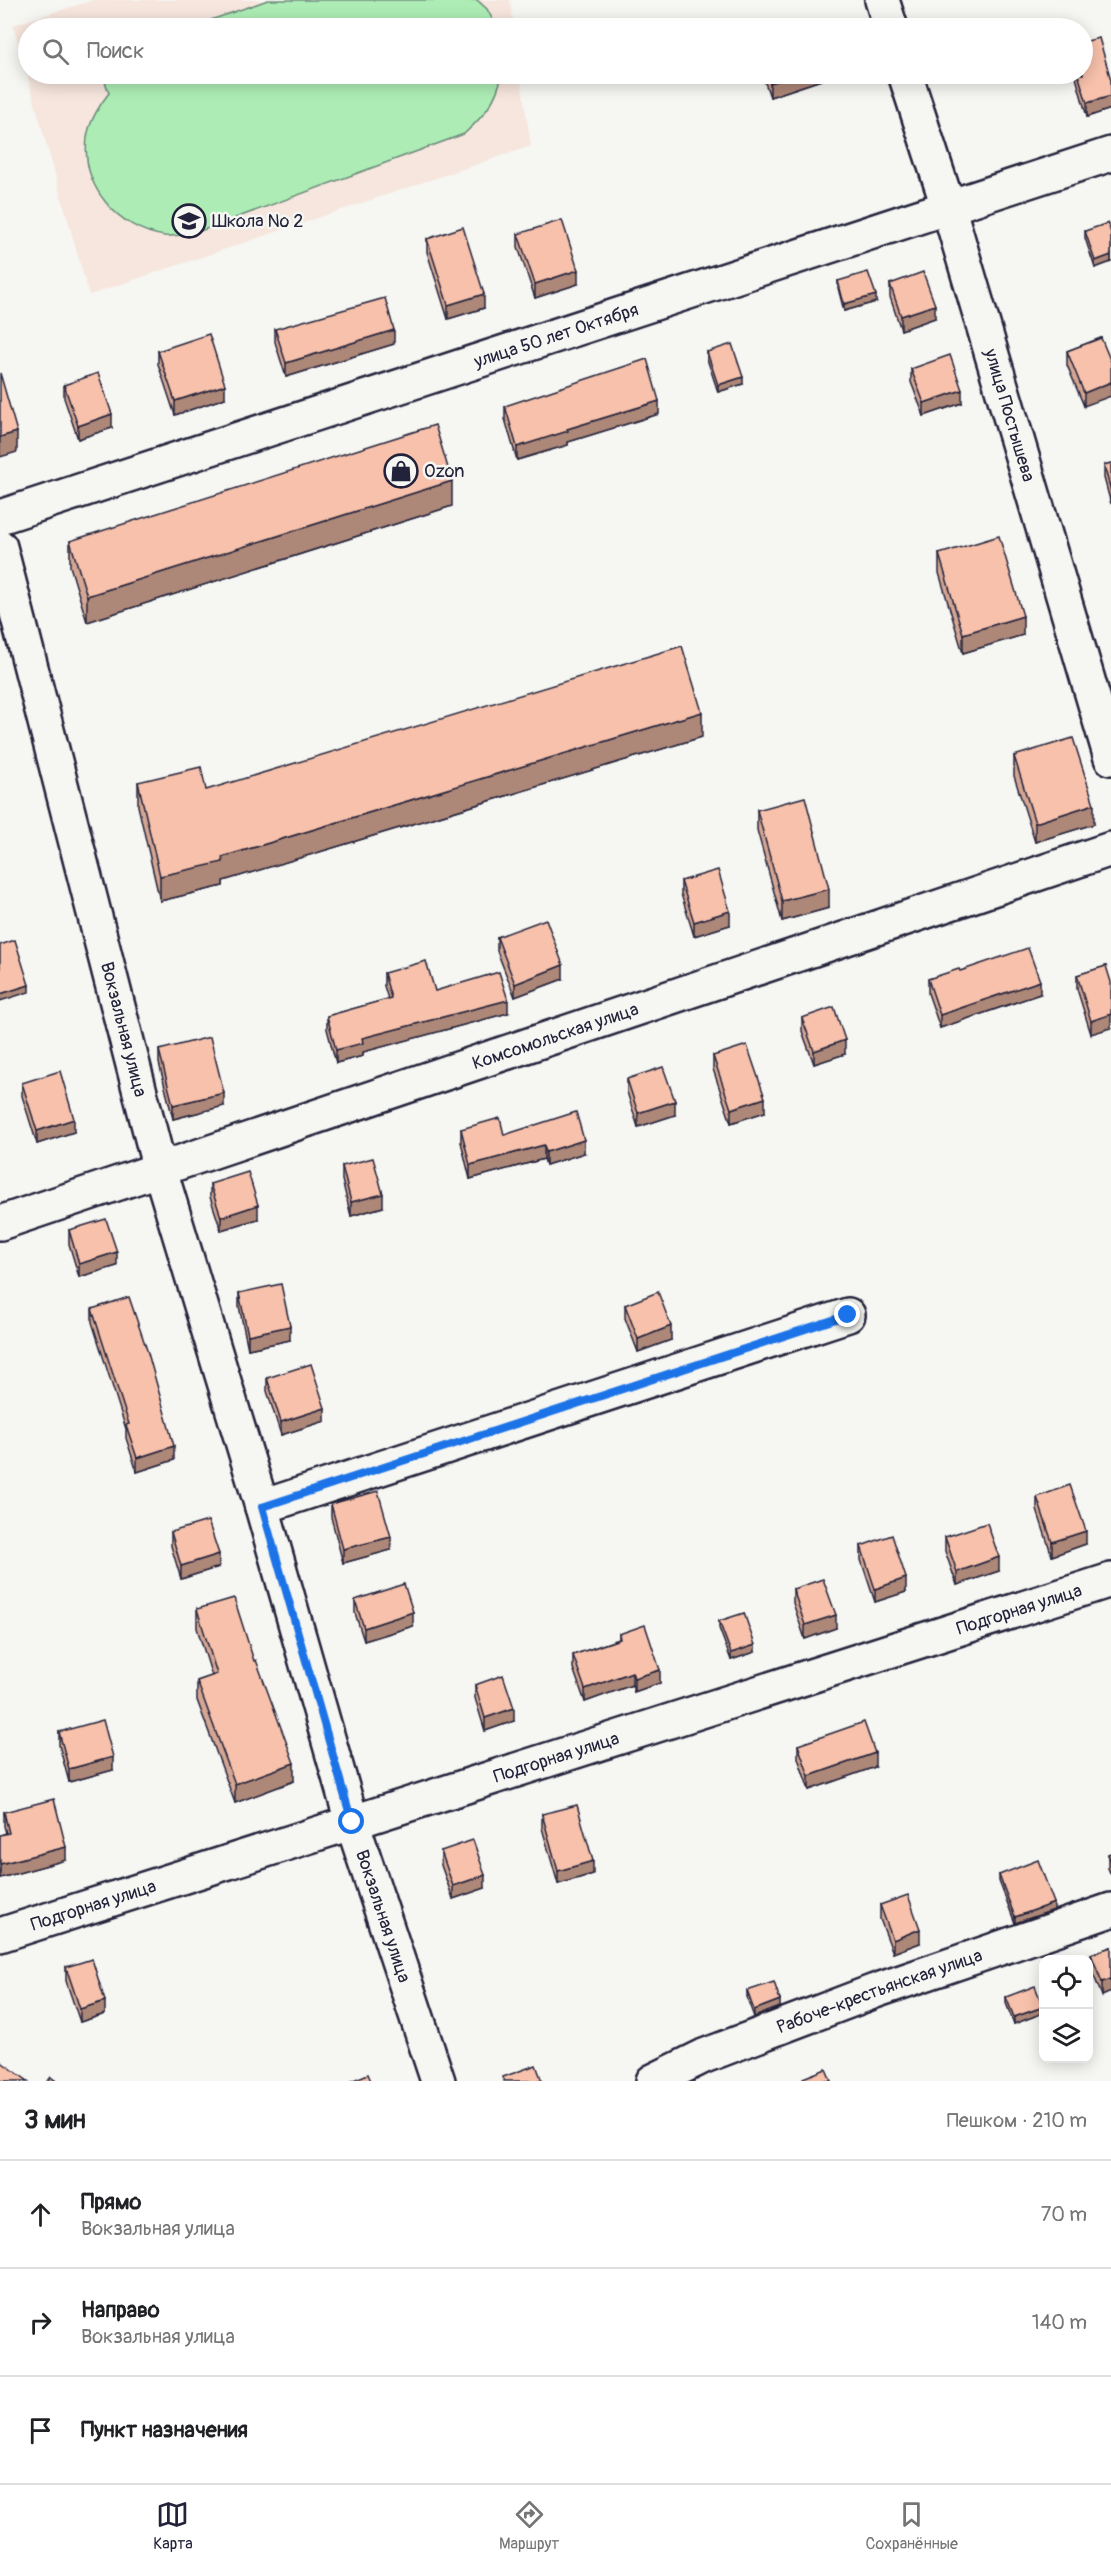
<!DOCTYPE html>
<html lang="ru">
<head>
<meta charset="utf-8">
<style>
  body { margin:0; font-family:Pangolin,sans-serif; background:#f6f6f6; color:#202124 }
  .controls { position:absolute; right:18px; bottom:18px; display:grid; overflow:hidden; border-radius:12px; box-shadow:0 3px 15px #0003 }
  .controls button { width:54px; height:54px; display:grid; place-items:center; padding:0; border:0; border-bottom:2px solid #e0e0e0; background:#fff; color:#202124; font:30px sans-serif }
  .stop { position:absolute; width:18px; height:18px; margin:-14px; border:4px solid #1a73e8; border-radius:50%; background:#fff }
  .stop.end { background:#1a73e8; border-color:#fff; box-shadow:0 2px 6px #0008 }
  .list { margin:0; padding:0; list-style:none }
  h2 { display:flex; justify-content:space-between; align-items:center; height:78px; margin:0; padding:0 24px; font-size:26px }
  h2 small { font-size:20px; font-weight:400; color:#757577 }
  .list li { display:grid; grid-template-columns:39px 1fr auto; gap:18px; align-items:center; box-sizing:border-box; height:108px; padding:0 24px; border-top:2px solid #e0e0e0 }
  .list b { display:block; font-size:22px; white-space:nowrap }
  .list p { margin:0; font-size:20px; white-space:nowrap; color:#757577 }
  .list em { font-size:20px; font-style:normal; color:#757577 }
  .icon { flex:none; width:33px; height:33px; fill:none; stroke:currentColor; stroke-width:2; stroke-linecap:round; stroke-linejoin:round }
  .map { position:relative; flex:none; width:1111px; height:2081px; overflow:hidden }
  .search { position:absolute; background:#fff; box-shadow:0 3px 15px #0003; left:18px; right:18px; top:18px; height:66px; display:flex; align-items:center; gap:15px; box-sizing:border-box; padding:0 21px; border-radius:33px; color:#757577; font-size:22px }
  .sheet { height:402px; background:#fff }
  nav { display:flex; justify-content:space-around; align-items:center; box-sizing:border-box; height:84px; border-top:2px solid #e0e0e0; background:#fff; font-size:16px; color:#757577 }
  nav a { display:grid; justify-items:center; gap:3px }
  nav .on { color:#22223b }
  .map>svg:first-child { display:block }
  .built { fill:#f6e6dd }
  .green { fill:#adedb5; stroke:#688878; stroke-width:1.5 }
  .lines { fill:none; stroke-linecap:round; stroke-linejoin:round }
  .minor-casing { stroke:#22223b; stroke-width:38 }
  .minor { stroke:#f6f6f2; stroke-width:33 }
  .wall { fill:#d4a693; stroke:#22223b; stroke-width:1.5 }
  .shaded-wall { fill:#ad8778; stroke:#22223b; stroke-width:1.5 }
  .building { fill:#f7c1ab; stroke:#22223b; stroke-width:1.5 }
  .route { stroke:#1a73e8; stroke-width:8 }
  .labels { text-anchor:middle; stroke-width:5; stroke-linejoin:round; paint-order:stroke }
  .poi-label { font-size:18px; fill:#22223b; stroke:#f6f6f2; text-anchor:start }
  .street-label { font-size:18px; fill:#22223b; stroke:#f6f6f2 }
</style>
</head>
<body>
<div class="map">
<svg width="1111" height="2081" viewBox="0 0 1111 2081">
  <rect width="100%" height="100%" fill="#f6f6f2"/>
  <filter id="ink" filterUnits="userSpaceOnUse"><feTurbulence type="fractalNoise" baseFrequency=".0167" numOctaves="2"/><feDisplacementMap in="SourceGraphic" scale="12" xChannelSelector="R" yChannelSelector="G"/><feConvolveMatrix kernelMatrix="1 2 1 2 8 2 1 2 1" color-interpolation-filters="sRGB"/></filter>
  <g filter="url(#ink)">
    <polygon class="built" points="94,0 510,0 514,28 28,28 28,74 520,74 531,146 89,295 13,25"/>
    <g class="green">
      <polygon points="268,0 477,0 487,9 497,28 188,28"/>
      <path d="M102 74H502C497 100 484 116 464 134L192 234C184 234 173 237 165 236 118 229 81 187 87 138 89 121 99 106 109 93Z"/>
    </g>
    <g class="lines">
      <defs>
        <g id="minor">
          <polyline points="882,0 891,28"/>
          <path id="s1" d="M905 74 948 206 1111 758"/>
          <path id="s2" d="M0 517 1111 154"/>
          <path id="s3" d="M0 547 160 1170 262 1507 352 1822 438 2081"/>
          <path id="s4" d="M0 1223 1111 849"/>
          <polyline points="262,1507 848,1315"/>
          <path id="s5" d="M0 1935 1111 1580"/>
          <path id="s6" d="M653 2081 704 2056 875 1991 1111 1910"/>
        </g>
      </defs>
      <use href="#minor" class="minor-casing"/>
      <use href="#minor" class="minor"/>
    </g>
    <g class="wall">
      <polygon points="762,74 839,74 770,97"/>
      <polygon points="1075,74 1083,74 1111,80 1111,109 1087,117"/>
      <polygon points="1085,231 1111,233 1111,262 1095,268 1085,238"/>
      <polygon points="518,234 578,284 535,298 518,247"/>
      <polygon points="427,239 484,308 448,319 427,252"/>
      <polygon points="838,281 876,302 844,311 838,288"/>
      <polygon points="890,284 935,318 901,330 890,297"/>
      <polygon points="275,329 394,344 286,377 275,342"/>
      <polygon points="1101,338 1084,406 1067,365 1067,351"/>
      <polygon points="158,351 225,398 175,415 158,364"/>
      <polygon points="707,352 743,384 718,392 707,359"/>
      <polygon points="911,369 962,403 924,416 911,382"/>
      <polygon points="64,385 112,428 78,439 64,398"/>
      <polygon points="505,406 659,414 568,442 568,445 517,460 505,419"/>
      <polygon points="1111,463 1111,504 1104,478 1104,465"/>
      <polygon points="452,506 87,622 70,566 70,541"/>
      <polygon points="939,554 1023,635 963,653 939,573"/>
      <polygon points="702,737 223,881 223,886 160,901 138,806 138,782 206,790"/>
      <polygon points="1014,756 1094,824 1035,842 1014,776"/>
      <polygon points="757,810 829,908 782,921 757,830"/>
      <polygon points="681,881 730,925 694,936 681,894"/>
      <polygon points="497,937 563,979 515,997 497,951"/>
      <polygon points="1106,966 1091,1034 1077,989 1077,975"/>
      <polygon points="960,971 1040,994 940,1028 928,993 928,979"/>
      <polygon points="384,973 435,991 508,1013 363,1052 363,1056 336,1063 327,1029 327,1016 388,999 384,986"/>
      <polygon points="802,1018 845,1054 814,1064 802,1031"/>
      <polygon points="159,1050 224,1106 173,1119 159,1063"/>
      <polygon points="713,1056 765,1112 731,1123 713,1069"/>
      <polygon points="627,1079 675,1115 638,1127 627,1092"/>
      <polygon points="22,1083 74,1132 37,1144 22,1096"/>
      <polygon points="461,1129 504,1135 584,1153 546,1165 544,1159 470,1179 461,1142"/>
      <polygon points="342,1166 383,1207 351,1216 342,1180"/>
      <polygon points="210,1184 258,1219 221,1230 210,1197"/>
      <polygon points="69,1230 117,1266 79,1277 69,1244"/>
      <polygon points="239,1293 290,1340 248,1349 239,1306"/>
      <polygon points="625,1305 671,1340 638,1352 625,1318"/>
      <polygon points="92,1309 174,1460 137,1472 126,1438 126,1429 92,1322"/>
      <polygon points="267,1378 325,1421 281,1435 267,1391"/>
      <polygon points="1037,1497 1086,1544 1052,1556 1037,1510"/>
      <polygon points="331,1504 391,1550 343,1563 331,1517"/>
      <polygon points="171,1532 219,1567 181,1579 171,1546"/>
      <polygon points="945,1537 999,1571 957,1585 945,1551"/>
      <polygon points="861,1546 906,1592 875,1602 861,1560"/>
      <polygon points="793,1589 836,1628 805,1639 793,1603"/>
      <polygon points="355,1600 413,1626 364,1641 355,1613"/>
      <polygon points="197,1609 294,1781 235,1803 197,1700 197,1681 212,1676 197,1628"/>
      <polygon points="719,1621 755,1652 731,1660 719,1628"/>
      <polygon points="619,1634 660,1683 634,1692 632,1685 585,1702 573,1668 573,1655 619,1639"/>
      <polygon points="475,1685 514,1721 485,1731 475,1698"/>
      <polygon points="59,1732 113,1770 69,1782 59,1745"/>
      <polygon points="798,1745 875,1767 809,1790 798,1758"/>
      <polygon points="4,1812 66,1860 0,1878 0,1835 6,1833 4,1826"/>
      <polygon points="542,1814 593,1874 558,1884 542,1828"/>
      <polygon points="441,1851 485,1888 453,1899 441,1865"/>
      <polygon points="1111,1853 1111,1875 1108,1868 1108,1854"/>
      <polygon points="999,1875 1054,1910 1015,1923 999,1881"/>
      <polygon points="880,1905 920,1943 893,1953 880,1919"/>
      <polygon points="1111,1947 1102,1996 1091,1968 1091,1954"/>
      <polygon points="66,1967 105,2014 80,2022 66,1981"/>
      <polygon points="747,1991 780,2007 754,2017 747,1998"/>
      <polygon points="1006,1997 1043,2013 1014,2024 1006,2003"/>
    </g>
    <g class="shaded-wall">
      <polygon points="799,74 839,74 770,97 770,83"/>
      <polygon points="1111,96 1111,109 1087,117 1087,103"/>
      <polygon points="1111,255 1111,262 1095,268 1095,261"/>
      <polygon points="578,270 578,284 535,298 535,284"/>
      <polygon points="484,294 484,308 448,319 448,305"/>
      <polygon points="876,295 876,302 844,311 844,304"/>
      <polygon points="935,305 935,318 901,330 901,316"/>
      <polygon points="394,330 394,344 286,377 286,363"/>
      <polygon points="743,377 743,384 718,392 718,385"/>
      <polygon points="1111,382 1111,396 1084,406 1084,393"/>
      <polygon points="225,385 225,398 175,415 175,401"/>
      <polygon points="962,390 962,403 924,416 924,403"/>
      <polygon points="659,401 659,414 568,442 568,445 517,460 517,447 567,429"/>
      <polygon points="112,414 112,428 78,439 78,426"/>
      <polygon points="17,432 17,452 0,457 0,437"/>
      <polygon points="452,481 452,506 87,622 87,596"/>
      <polygon points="1023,616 1023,635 963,653 963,634"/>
      <polygon points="702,712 702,737 223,881 223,886 160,901 160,876"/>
      <polygon points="1094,804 1094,824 1035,842 1035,823"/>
      <polygon points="829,889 829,908 782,921 782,901"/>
      <polygon points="730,911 730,925 694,936 694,922"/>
      <polygon points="563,965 563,979 515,997 515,984"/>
      <polygon points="1040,981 1040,994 940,1028 940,1015"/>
      <polygon points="29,985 29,992 0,1001 0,994"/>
      <polygon points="508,1000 508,1013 363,1052 363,1056 336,1063 336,1050 362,1038"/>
      <polygon points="1111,1014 1111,1028 1091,1034 1091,1021"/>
      <polygon points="845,1040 845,1054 814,1064 814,1051"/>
      <polygon points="224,1093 224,1106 173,1119 173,1105"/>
      <polygon points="765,1098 765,1112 731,1123 731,1109"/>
      <polygon points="675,1101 675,1115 638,1127 638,1113"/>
      <polygon points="74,1119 74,1132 37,1144 37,1131"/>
      <polygon points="584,1140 584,1153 546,1165 546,1152"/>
      <polygon points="544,1145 544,1159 470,1179 470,1165"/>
      <polygon points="383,1194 383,1207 351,1216 351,1202"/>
      <polygon points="258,1205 258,1219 221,1230 221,1217"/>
      <polygon points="117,1252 117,1266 79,1277 79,1264"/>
      <polygon points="290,1326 290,1340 248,1349 248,1335"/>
      <polygon points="671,1326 671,1340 638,1352 638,1339"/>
      <polygon points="325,1408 325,1421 281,1435 281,1422"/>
      <polygon points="174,1446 174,1460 137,1472 137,1458"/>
      <polygon points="1086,1531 1086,1544 1052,1556 1052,1542"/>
      <polygon points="391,1537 391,1550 343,1563 343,1549"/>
      <polygon points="219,1554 219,1567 181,1579 181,1566"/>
      <polygon points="999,1557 999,1571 957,1585 957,1572"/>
      <polygon points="906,1578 906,1592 875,1602 875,1589"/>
      <polygon points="413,1612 413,1626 364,1641 364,1628"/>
      <polygon points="836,1615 836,1628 805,1639 805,1625"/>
      <polygon points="755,1645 755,1652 731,1660 731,1653"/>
      <polygon points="660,1670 660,1683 634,1692 634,1678"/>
      <polygon points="632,1672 632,1685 585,1702 585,1689"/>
      <polygon points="514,1708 514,1721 485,1731 485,1718"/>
      <polygon points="875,1753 875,1767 809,1790 809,1776"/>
      <polygon points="113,1757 113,1770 69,1782 69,1769"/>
      <polygon points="294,1763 294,1781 235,1803 235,1784"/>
      <polygon points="66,1847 66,1860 0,1878 0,1864"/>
      <polygon points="593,1861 593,1874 558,1884 558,1871"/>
      <polygon points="485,1875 485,1888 453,1899 453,1886"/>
      <polygon points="1054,1903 1054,1910 1015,1923 1015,1917"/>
      <polygon points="920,1929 920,1943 893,1953 893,1940"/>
      <polygon points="1111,1979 1111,1992 1102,1996 1102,1982"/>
      <polygon points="780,2000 780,2007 754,2017 754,2010"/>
      <polygon points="105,2001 105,2014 80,2022 80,2009"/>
      <polygon points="1043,2007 1043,2013 1014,2024 1014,2017"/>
    </g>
    <g class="building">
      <polygon points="833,19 836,28 806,28"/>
      <polygon points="1099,38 1111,80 1111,96 1087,103 1078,74 1083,74 1083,42"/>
      <polygon points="767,74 799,74 770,83"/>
      <polygon points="562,220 578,270 535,284 518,234"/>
      <polygon points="1108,223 1111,233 1111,255 1095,261 1085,231"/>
      <polygon points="463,227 484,294 448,305 427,239"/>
      <polygon points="868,272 876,295 844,304 838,281"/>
      <polygon points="923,272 935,305 901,316 890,284"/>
      <polygon points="385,298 394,330 286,363 275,329"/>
      <polygon points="209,334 225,385 175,401 158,351"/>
      <polygon points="1101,338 1111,362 1111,382 1084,393 1067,351"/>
      <polygon points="732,344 743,377 718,385 707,352"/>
      <polygon points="950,355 962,390 924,403 911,369"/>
      <polygon points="647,359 659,401 567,429 568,431 517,447 505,406"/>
      <polygon points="0,373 17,432 0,437"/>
      <polygon points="98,373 112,414 78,426 64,385"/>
      <polygon points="435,425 452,481 87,596 70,541"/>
      <polygon points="1111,463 1111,491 1104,465"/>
      <polygon points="999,536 1023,616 963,634 939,554"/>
      <polygon points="682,646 702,712 222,857 223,862 160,876 138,782 201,767 206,790"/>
      <polygon points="1073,738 1094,804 1035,823 1014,756"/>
      <polygon points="805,797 829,889 782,901 757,810"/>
      <polygon points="718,870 730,911 694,922 681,881"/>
      <polygon points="546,919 563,965 515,984 497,937"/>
      <polygon points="15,940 29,985 0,994 0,945"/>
      <polygon points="1028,948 1040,981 940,1015 928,979 959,969 960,971"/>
      <polygon points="426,961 435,991 499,972 508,1000 362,1038 363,1043 336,1050 327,1016 391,998 384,973"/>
      <polygon points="1106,966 1111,982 1111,1014 1091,1021 1077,975"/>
      <polygon points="834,1007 845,1040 814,1051 802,1018"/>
      <polygon points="210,1037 224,1093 173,1105 159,1050"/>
      <polygon points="747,1045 765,1098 731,1109 713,1056"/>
      <polygon points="663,1067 675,1101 638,1113 627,1079"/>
      <polygon points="60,1071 74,1119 37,1131 22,1083"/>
      <polygon points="576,1112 584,1140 546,1152 544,1145 470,1165 461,1129 500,1118 504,1135"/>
      <polygon points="373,1158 383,1194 351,1202 342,1166"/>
      <polygon points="248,1172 258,1205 221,1217 210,1184"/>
      <polygon points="106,1219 117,1252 79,1264 69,1230"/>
      <polygon points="281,1284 290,1326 248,1335 239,1293"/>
      <polygon points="658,1292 671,1326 638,1339 625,1305"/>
      <polygon points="129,1297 148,1353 174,1446 137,1458 126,1425 129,1424 92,1309"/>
      <polygon points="311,1364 325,1408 281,1422 267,1378"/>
      <polygon points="1070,1485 1086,1531 1052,1542 1037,1497"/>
      <polygon points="378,1491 391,1537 343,1549 331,1504"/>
      <polygon points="208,1521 219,1554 181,1566 171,1532"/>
      <polygon points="987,1523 999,1557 957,1572 945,1537"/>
      <polygon points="892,1535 906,1578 875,1589 861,1546"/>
      <polygon points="823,1579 836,1615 805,1625 793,1589"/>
      <polygon points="404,1584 413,1612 364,1628 355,1600"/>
      <polygon points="234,1598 254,1661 256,1660 294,1763 235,1784 197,1681 217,1674 197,1609"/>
      <polygon points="744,1613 755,1645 731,1653 719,1621"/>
      <polygon points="645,1625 660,1670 634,1678 632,1672 585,1689 573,1655 620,1639 619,1634"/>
      <polygon points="503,1675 514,1708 485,1718 475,1685"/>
      <polygon points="103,1720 113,1757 69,1769 59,1732"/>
      <polygon points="864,1722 875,1753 809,1776 798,1745"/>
      <polygon points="54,1799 66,1847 0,1864 0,1835 9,1833 4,1812"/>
      <polygon points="577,1805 593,1861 558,1871 542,1814"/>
      <polygon points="473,1840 485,1875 453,1886 441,1851"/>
      <polygon points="1111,1853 1111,1862 1108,1854"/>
      <polygon points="1038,1860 1054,1903 1015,1917 999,1875"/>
      <polygon points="908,1895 920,1929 893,1940 880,1905"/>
      <polygon points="1111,1947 1111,1979 1102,1982 1091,1954"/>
      <polygon points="92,1959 105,2001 80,2009 66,1967"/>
      <polygon points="774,1982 780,2000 754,2010 747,1991"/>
      <polygon points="1035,1986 1043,2007 1014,2017 1006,1997"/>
      <polygon points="0,2061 28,2081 0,2081"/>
      <polygon points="536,2065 542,2081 504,2081 503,2077"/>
      <polygon points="826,2069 831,2081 804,2081 803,2078"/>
      <polygon points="368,2074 371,2081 351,2081"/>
      <polygon points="51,2077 56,2081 48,2081"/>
    </g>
  </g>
  <g class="lines" filter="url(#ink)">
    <polyline class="route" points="352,1822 262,1507 848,1315"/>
  </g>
  <defs>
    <symbol id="school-ring" viewBox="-11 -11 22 22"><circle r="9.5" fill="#f6f6f2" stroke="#22223b" stroke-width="1.5"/><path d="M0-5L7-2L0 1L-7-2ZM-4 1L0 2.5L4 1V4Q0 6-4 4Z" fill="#22223b"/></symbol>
    <symbol id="shop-ring" viewBox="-11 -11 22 22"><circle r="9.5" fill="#f6f6f2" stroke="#22223b" stroke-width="1.5"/><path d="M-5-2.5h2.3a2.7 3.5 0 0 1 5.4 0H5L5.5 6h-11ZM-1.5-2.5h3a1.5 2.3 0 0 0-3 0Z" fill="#22223b"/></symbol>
  </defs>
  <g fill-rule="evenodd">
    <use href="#school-ring" x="170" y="202" width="38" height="38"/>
    <use href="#shop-ring" x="382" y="452" width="38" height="38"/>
  </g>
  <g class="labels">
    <g class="poi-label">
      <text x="212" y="227">Школа № 2</text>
      <text x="424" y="477">Ozon</text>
    </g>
    <g class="street-label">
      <text dy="6" stroke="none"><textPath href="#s2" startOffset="585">улица 50 лет Октября</textPath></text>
      <text dy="6" stroke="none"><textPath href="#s1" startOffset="357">улица Постышева</textPath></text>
      <text dy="6" stroke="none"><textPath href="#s3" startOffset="498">Вокзальная улица</textPath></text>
      <text dy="6" stroke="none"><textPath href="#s4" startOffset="586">Комсомольская улица</textPath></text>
      <text dy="6" stroke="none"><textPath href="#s5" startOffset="1070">Подгорная улица</textPath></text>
      <text dy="6" stroke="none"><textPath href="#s5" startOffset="584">Подгорная улица</textPath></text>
      <text dy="6" stroke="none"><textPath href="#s5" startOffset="98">Подгорная улица</textPath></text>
      <text dy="6" stroke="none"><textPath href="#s3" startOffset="1422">Вокзальная улица</textPath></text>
      <text dy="6" stroke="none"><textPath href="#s6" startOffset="244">Рабоче-крестьянская улица</textPath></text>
    </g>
  </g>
</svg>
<div class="controls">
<button><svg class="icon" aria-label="locate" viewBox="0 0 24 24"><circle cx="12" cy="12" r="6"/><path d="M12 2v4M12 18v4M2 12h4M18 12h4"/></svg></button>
<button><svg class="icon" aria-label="layers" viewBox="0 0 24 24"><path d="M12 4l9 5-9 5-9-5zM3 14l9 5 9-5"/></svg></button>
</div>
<div class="stop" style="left:352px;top:1822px"></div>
<div class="stop end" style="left:848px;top:1315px"></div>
<div class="search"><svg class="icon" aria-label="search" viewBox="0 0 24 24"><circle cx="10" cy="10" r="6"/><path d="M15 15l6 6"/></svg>Поиск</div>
</div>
<section class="sheet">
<h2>3 мин<small>Пешком · 210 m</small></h2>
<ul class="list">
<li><svg class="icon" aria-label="ahead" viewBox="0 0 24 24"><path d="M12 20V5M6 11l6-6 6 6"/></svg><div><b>Прямо</b><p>Вокзальная улица</p></div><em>70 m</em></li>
<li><svg class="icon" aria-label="right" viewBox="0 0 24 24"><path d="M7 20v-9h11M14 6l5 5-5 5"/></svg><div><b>Направо</b><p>Вокзальная улица</p></div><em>140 m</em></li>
<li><svg class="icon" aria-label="arrive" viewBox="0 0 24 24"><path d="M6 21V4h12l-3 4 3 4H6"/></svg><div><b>Пункт назначения</b></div></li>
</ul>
</section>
<nav>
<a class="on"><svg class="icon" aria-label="map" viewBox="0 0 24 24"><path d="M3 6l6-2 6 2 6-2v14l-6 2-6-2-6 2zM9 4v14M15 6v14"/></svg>Карта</a>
<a><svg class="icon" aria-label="directions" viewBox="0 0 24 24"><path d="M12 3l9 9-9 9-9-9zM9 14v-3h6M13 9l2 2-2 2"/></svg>Маршрут</a>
<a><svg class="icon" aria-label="saved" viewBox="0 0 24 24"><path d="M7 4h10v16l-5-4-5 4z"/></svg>Сохранённые</a>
</nav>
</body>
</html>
